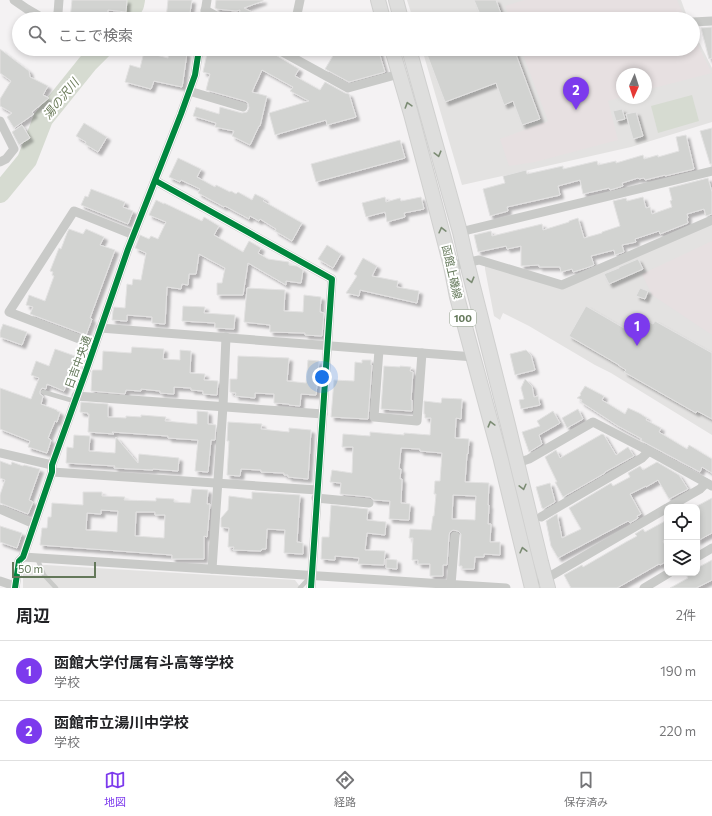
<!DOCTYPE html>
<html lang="ja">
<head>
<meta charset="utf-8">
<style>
  body { margin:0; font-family:Commissioner,"Noto Sans JP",sans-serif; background:#f6f6f6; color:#202124 }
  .controls { position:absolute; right:12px; bottom:12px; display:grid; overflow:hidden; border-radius:8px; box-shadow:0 2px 6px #0003 }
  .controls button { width:36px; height:36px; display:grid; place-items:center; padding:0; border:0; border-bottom:1px solid #e0e0e0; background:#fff; color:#202124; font:20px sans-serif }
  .compass { position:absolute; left:616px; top:68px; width:36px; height:36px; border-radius:50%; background:#fff; box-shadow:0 2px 6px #0003; rotate:183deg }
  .scale { position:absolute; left:12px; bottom:10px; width:84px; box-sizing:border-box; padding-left:4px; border:2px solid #64785a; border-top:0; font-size:11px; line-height:14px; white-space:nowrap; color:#64785a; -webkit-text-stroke:3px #fff; paint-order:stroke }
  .you { position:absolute; left:322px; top:377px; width:14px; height:14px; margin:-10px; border:3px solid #fff; border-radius:50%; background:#1a73e8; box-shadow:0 0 0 6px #1a73e833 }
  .badge { display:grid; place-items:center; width:26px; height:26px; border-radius:50%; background:#7c3aed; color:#fff; font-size:13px; font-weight:700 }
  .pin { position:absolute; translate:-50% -33px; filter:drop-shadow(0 1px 2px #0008) }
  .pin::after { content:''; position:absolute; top:21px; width:14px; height:12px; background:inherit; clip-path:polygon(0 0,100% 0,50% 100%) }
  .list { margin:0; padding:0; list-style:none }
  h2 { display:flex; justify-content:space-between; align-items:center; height:52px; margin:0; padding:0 16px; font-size:17px }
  h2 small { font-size:13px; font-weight:400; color:#757577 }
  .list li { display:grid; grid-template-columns:26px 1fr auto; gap:12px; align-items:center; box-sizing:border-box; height:60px; padding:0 16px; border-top:1px solid #e0e0e0 }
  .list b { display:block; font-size:15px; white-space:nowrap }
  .list p { margin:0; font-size:13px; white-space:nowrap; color:#757577 }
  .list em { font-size:13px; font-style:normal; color:#757577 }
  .icon { flex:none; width:22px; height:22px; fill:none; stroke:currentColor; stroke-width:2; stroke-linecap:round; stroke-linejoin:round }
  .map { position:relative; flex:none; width:712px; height:588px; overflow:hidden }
  .search { position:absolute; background:#fff; box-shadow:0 2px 6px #0003; left:12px; right:12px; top:12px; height:44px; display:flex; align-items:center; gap:10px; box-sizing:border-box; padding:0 14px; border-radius:22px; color:#757577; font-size:15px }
  .sheet { height:172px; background:#fff }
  nav { display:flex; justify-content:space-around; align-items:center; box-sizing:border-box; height:56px; border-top:1px solid #e0e0e0; background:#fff; font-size:11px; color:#757577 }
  nav a { display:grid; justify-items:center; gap:2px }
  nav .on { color:#7c3aed }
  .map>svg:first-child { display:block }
  .built { fill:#e3e2e1; fill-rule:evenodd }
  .green { fill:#e7e0e1 }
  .water { fill:#d6dbd1 }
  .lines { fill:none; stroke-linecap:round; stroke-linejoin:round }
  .river { stroke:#d6dbd1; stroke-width:20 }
  .building { fill:#d2d3d1; stroke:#e3e2e2; fill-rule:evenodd; filter:url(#shadow) }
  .primary-casing { stroke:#d0d0cf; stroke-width:16 }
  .service { stroke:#c9cac8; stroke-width:4.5 }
  .minor { stroke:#c9cac8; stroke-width:9 }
  .primary { stroke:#dededd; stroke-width:14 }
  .cycleway-casing { stroke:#fff; stroke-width:8 }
  .cycleway { stroke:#00873e; stroke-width:6 }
  .oneway { stroke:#7c8c74 }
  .labels { text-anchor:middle; stroke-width:4; stroke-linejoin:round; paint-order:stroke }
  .shield { fill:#fff; stroke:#92a08c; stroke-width:1 }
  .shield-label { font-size:10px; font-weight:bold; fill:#64785a }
  .street-label { font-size:11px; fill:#64785a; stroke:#fff }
  .water-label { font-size:12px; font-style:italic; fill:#6a7a59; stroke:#fff }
</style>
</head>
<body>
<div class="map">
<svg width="712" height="588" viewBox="0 0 712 588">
  <defs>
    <filter id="shadow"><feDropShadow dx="3.5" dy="3.5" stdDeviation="1" flood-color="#0004"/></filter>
  </defs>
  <rect width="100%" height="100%" fill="#f4f2f3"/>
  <g class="built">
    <polygon points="407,0 681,0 688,19 413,19"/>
    <path d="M693 30 712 68V122L631 147 462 185 422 49H693ZM622 74H646V98H622Z"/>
    <polygon points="712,224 712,435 611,373 595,365 529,326 503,313 500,320 494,316 485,269 485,265 562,289"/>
    <polygon points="46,565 295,580 301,588 23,588 23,567"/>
  </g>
  <g class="green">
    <polygon points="524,0 677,0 685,19 510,19 505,6"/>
    <polygon points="693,36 712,73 646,90 646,74 622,74 622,97 608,101 618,140 535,162 509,166 500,139 548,121 521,49 693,49"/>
    <polygon points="712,241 712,335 652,295 642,274"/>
  </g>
  <polygon class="water" points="692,95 699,121 658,133 651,106"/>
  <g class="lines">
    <g class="river">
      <polyline points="126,19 134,5 135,0"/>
      <polyline points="0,193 27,160 43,119 88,63 102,49"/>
    </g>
  </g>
  <g class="building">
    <polygon points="72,0 127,0 126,12 108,10 107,19 70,19"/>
    <polygon points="168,0 192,0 189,19 166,19"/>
    <polygon points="216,0 263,0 263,1 244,8 265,19 239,19 240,10 236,11 217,9 215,8"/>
    <polygon points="474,0 496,0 503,19 482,19"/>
    <polygon points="712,27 712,58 709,59 701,28"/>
    <polygon points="0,49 29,71 30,77 48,86 43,95 49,98 32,112 34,114 14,128 7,117 12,113 0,106 0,99 11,81 0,73"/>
    <polygon points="208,49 271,49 272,52 274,54 299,69 295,76 320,90 325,82 345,93 349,94 356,117 327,125 326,120 275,135 269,113 309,101 290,91 293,87 262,70 252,92 267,96 260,126 259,126 250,145 232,136 234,131 215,127 216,123 193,116 196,107 219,114 220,107 242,113 247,112 249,108 248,103 245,101 206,90 210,74 203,72"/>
    <polygon points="337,49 378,49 385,72 349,82 325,69"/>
    <polygon points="425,49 514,49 540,119 522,125 513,101 504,105 496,83 445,102"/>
    <polygon points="169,50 187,53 183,81 182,87 154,81 151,89 125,82 130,65 140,68 144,52 168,58"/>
    <polygon points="622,109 625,119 616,121 613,111"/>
    <polygon points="636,112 643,136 633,139 626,114"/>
    <polygon points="84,123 107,137 98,152 85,144 86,142 76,136"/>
    <polygon points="22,125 30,138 19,145 12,132"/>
    <polygon points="712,128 712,164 710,164 700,131"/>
    <polygon points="686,135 694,169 665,176 665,175 645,180 644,178 639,179 638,178 622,183 623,186 610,190 609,188 583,194 580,180 558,186 560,195 507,207 508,211 490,216 483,189 505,183 503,176 526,170 527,174 563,166 563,169 597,161 598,165 616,161 616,163 643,155 644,159 658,155 658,157 679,151 676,137"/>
    <polygon points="400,140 405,158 316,182 311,164"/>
    <polygon points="178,158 201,169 197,177 215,187 216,185 230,192 231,191 236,194 238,192 252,200 255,194 265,199 263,201 302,223 292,241 275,231 276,229 260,219 259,221 250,216 249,219 225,206 224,207 198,193 200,189 181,180 180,182 169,177"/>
    <polygon points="708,178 712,192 712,214 706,216 704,209 687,214 688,218 687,219 688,223 660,234 659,231 635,239 636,242 622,245 624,252 615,255 614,250 591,256 594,265 586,268 573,272 572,269 561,272 560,267 539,267 539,265 521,266 521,246 507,249 506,246 478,252 474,235 491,231 492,236 542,224 543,230 569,222 569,221 578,218 584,238 602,233 602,232 620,226 613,201 626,198 627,201 643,197 646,208 650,207 652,214 672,207 670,201 672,200 669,188"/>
    <polygon points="91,189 125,202 123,207 133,211 128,224 81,205 85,196 88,197"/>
    <polygon points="385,197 386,202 400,198 401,201 421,197 424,209 404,213 405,217 387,222 385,212 366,217 362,203"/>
    <polygon points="156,200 164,204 164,203 202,221 204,217 219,226 214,235 243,252 249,241 261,248 258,253 268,259 289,262 289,265 297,266 303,270 301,283 286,281 286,285 248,263 243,295 217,295 217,283 222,283 225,268 199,254 196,274 189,274 188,285 182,284 181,289 167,287 165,324 152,323 152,317 127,315 127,321 112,320 113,311 114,307 125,308 127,284 132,285 133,279 141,280 146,253 135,248 140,235 149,239 151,236 158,239 166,222 149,215"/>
    <polygon points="69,229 83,234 86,229 104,237 100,245 115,250 90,318 92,319 86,335 30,314 33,307 26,305 29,295 45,301 54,276 52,275 53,272 50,271 59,248 61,249 67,233"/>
    <polygon points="327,245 341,254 333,268 318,259"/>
    <polygon points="363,258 377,266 372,276 398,281 397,287 419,291 417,303 360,290 359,296 346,293 357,276 354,274"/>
    <polygon points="638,259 643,269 609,284 604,274 619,268 619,267"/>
    <polygon points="247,288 285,290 284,311 303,312 304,295 321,297 320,312 324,313 322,336 305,335 305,333 270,332 270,325 244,322"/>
    <polygon points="640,288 648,291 645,299 636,296"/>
    <polygon points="183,306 205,307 204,313 235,315 234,329 215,328 215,323 182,321"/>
    <polygon points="586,306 636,335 645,320 653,324 655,321 712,353 712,419 697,411 696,413 624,372 626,370 618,365 619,365 569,336"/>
    <polygon points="3,324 27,332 22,345 0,337 0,332"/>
    <polygon points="132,347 164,349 163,359 180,360 180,350 191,351 190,373 205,374 204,380 218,381 217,395 203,394 203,391 191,390 191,388 174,387 174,394 160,393 160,391 141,389 141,391 126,390 125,394 91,391 92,371 93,370 102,370 103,351 131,353"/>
    <polygon points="55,349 78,357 74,370 72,369 64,391 47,384 46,389 42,388 40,391 40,394 43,396 41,404 57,410 57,411 60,412 57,422 55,421 48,438 51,440 47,453 28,447 30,441 0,429 0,388 31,399 39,378 31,375 36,361 49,366"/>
    <polygon points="526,350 531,355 535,370 515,375 510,354"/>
    <polygon points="238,356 289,358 287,381 306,383 308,360 319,361 316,395 301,394 300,406 289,405 289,404 274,403 274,394 255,393 255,398 235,396 236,393 230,392 230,379 237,379"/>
    <polygon points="362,360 371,360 371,365 372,365 368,419 331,417 334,380 354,381 355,362 362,363"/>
    <polygon points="384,366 400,367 400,366 411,367 410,371 413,372 411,400 412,400 412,411 381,409"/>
    <polygon points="525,379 532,386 534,397 538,396 540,405 521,409 519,400 524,399 521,388"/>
    <polygon points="585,386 604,396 602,400 625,414 628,408 639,413 647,418 646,420 661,428 659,432 687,449 689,445 712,459 712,473 702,467 700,472 640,440 642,439 618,426 581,402 582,400 577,398 581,395 580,394"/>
    <path d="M442 398 462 399 461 419 456 418 455 438 469 439 468 454H467L465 482 489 483 488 505H489L488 524H491L490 542H500V555L484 554V557H475L474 569H462V566H459L461 534 458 531 453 530 450 532 449 535 447 565H443V576H430V564H418V560H412L413 538H409L410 529 431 530 433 516H434L436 494H434L435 481H440L442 453 420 451V449L401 448 399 469H401L400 479H402L401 503 410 504 409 520 389 519 390 501 374 500 370 497 340 494 341 483 330 482 332 470 352 473 353 447H342L343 434 370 436V432L404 435V433L430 435 431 418H425V414H424V401L441 403ZM453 495 476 496 475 520 452 519Z"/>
    <polygon points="81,402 108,404 108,417 126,418 126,416 141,417 141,415 166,417 165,421 197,424 197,411 208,412 208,424 216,425 215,440 211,440 208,472 195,471 198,440 168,438 168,436 112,432 114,434 88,432 89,414 87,414 88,413 80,412"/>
    <polygon points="578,409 583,419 567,428 562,418"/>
    <polygon points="553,411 560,423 539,435 542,444 529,452 522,432 540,426 537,421"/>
    <polygon points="228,422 262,424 261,429 289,432 289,428 311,430 308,479 288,477 288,475 284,475 284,473 261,472 261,470 241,469 240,476 227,475 229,441 227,441"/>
    <polygon points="602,434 604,435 616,455 628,447 634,456 605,472 605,473 563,497 555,482 557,482 545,457 556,450 560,458"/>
    <polygon points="74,435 90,436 89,451 115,453 116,437 138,463 139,454 179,458 178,471 153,469 153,470 114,468 115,466 66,463 67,447 73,448"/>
    <polygon points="0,461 11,465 12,462 23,466 24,465 40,469 29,500 33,502 28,514 0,503 0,495 5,480 0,478"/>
    <polygon points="657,462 679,475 688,489 669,499 658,480 646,487 646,486 630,494 641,514 637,516 638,518 630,523 628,521 558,558 551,546 546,521 557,514 562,538 581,529 569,508 611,483 613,486 630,477 628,473 640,466 643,470"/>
    <polygon points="550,483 555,502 543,509 543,508 542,508 536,487"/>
    <path d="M192 489 208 490 207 504H210L207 537 204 536V559H172V555L40 545 42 528H47L48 517H51L52 503 83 505V492H102V496L125 497 124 500 156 501V498L174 499V502L190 503ZM101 510 118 511 117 532 86 530 87 513 101 514ZM136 512H155V515H165L164 538 135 536Z"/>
    <polygon points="252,492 300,495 297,542 303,543 303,554 284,553 285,530 267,529 266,549 262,549 261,551 233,550 234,547 228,547 229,528 221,527 221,518 228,510 229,496 252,499"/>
    <polygon points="712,498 712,533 697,541 697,506"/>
    <polygon points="331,505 368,509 367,520 386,522 385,535 367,533 365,550 385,551 384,565 358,564 359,558 335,556 335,560 321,559 322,537 329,537"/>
    <polygon points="667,520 667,539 663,541 667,549 667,561 660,565 659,564 617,588 571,588 564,575 582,565 583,567 626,542 637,536 635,534 643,529 645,532"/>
    <polygon points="0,526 22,533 17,548 0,542"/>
    <polygon points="386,559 397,560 397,569 386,568"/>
    <polygon points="712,560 712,580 696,588 670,588 688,578 685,573 697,573 697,568"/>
  </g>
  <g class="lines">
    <defs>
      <g id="primary">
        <polyline points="378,0 383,19"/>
        <polyline points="396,0 401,19"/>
        <polyline points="392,49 411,114 437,212 451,266 457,297 501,460 532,588"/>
        <polyline points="409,49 460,232 467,263 508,425 541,562 548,588"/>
      </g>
    </defs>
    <use href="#primary" class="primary-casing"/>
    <g class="service">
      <polyline points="43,392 74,401"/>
      <polyline points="37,558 44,575 56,588"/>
      <polyline points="300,588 311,576"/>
    </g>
    <g class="minor">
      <polyline points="14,0 27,9 44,19"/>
      <polyline points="205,10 222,19"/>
      <polyline points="54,19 58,13 59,0"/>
      <polyline points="204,19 207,0"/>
      <polyline points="296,19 300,0"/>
      <polyline points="693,22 712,21"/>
      <polyline points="277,49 348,88 399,74"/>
      <polyline points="189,91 243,107"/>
      <polyline points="0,121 14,149 6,159 0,162"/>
      <polyline points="156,181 332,279 311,588"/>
      <polyline points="460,232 712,171"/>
      <polyline points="451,266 479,260 562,285 712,220"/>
      <polyline points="100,328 474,357"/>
      <polyline points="95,345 9,312 74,211 134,235"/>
      <polyline points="379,350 374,417 417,421 422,353"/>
      <polyline points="76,396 323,414"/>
      <polyline points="0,453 52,465"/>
      <polyline points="517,463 529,459 593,422 649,451 712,486"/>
      <polyline points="52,472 317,490"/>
      <polyline points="316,498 369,503"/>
      <polyline points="669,507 700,489 706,483"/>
      <polyline points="0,509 34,524"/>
      <polyline points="541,517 642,458 649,451"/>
      <polyline points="23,557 506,588"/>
      <polyline points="697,557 712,548"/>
      <polyline points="212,569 223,406 226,337"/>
      <polyline points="0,581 15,586 14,588"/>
      <polyline points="542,581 667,508"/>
      <polyline points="451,585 455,536"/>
      <polyline points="15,588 19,561 23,557 52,472 52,465 87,368 128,249 181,114 195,75 199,49"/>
      <polyline points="644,588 669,573"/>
    </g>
    <use href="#primary" class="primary"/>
    <defs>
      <g id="cycleway">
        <polyline points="156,181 332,279 311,588"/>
        <polyline points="15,588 19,561 23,557 52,472 52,465 87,368 128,249 181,114 195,75 199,49"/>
      </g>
    </defs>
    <use href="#cycleway" class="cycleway-casing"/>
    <use href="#cycleway" class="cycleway"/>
  </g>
  <defs><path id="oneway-chevron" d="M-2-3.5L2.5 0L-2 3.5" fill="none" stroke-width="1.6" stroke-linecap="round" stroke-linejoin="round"/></defs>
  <g class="oneway">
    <use href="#oneway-chevron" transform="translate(408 105) rotate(-107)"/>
    <use href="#oneway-chevron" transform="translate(438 154) rotate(75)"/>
    <use href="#oneway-chevron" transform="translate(442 230) rotate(-104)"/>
    <use href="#oneway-chevron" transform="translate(471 280) rotate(75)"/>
    <use href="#oneway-chevron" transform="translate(491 424) rotate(-105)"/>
    <use href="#oneway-chevron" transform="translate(523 487) rotate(76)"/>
    <use href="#oneway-chevron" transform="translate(523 550) rotate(-104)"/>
  </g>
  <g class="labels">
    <rect class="shield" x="450" y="310" width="26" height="16" rx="3"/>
    <g class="shield-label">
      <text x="463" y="322">100</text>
    </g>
    <g class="street-label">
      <text transform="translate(452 272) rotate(77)" y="4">函館上磯線</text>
      <text transform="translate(78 362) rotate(-70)" y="4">日吉中央通</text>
    </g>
    <g class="water-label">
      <text transform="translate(61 99) rotate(-51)" y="4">湯の沢川</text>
    </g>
  </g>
</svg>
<div class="controls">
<button><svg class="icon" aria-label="locate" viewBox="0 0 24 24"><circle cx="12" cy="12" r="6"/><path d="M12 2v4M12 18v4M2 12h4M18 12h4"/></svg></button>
<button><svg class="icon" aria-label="layers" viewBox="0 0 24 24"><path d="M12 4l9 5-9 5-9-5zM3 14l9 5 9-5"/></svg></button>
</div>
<svg class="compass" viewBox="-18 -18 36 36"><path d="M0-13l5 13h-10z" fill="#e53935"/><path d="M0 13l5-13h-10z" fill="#757577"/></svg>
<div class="scale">50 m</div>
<div class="you"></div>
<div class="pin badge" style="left:637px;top:346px">1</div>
<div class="pin badge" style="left:576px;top:110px">2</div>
<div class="search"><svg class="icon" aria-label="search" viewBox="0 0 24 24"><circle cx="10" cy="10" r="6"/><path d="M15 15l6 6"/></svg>ここで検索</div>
</div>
<section class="sheet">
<h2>周辺<small>2件</small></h2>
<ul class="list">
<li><span class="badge">1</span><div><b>函館大学付属有斗高等学校</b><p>学校</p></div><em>190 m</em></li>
<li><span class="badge">2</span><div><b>函館市立湯川中学校</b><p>学校</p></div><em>220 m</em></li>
</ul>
</section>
<nav>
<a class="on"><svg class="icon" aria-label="map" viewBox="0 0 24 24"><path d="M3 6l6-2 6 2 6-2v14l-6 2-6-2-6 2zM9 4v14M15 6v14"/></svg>地図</a>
<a><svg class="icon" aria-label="directions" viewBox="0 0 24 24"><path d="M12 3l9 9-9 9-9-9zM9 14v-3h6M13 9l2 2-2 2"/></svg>経路</a>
<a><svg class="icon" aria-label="saved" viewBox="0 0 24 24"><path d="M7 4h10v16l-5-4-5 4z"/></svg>保存済み</a>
</nav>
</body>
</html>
